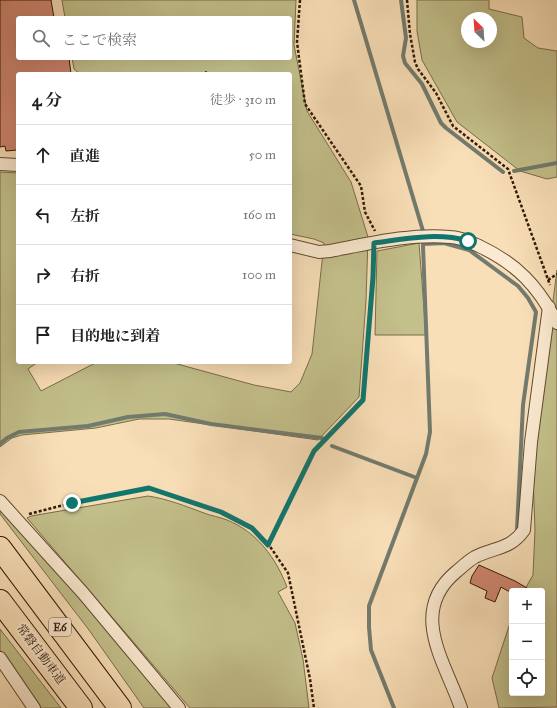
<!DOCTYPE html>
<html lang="ja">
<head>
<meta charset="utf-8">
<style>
  body { margin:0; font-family:"IM FELL Great Primer","Noto Serif JP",serif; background:#f6f6f6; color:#202124 }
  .controls { position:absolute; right:12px; bottom:12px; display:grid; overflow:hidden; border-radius:4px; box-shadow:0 4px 16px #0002 }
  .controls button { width:36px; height:36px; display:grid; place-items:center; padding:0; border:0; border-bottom:1px solid #e0e0e0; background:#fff; color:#202124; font:20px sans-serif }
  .compass { position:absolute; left:461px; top:12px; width:36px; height:36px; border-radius:50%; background:#fff; box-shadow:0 4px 16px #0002; rotate:335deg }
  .stop { position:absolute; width:12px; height:12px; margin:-9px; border:3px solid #0f766e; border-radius:50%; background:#fff }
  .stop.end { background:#0f766e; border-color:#fff; box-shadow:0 1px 4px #0008 }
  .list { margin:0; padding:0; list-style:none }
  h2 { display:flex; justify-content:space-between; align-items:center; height:52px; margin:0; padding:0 16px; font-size:17px }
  h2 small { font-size:13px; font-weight:400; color:#757577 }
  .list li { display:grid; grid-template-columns:26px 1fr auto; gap:12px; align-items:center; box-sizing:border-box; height:60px; padding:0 16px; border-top:1px solid #e0e0e0 }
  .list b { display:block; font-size:15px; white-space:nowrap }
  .list em { font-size:13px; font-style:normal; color:#757577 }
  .icon { flex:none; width:22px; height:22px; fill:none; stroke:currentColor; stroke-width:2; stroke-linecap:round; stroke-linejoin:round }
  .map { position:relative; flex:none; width:557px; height:708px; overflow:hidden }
  .search { position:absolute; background:#fff; box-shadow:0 4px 16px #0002; left:16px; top:16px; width:276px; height:44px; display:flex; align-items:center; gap:10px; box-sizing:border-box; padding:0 14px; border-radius:4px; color:#757577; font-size:15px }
  .panel { position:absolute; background:#fff; box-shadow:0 4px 16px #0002; left:16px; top:72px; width:276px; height:292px; border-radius:4px }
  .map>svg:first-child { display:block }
  .green { fill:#c3c08b; stroke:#7a6d49; fill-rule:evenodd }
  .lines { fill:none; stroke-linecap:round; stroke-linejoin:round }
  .stream { stroke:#727b6e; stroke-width:4 }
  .building { fill:#d18772; stroke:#301a07 }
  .minor-casing { stroke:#624b33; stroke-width:14 }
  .motorway-casing { stroke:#301a07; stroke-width:24 }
  .path { stroke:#301a07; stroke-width:2.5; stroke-dasharray:3 2; stroke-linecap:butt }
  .minor { stroke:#fbead1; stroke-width:12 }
  .motorway { stroke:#f9dfb8; stroke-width:22 }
  .route { stroke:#0f766e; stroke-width:5 }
  .labels { text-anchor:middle; stroke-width:4; stroke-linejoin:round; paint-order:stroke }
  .shield { fill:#fbead1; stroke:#6d5844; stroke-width:1 }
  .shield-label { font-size:11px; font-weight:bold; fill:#301a07 }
  .street-label { font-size:12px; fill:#301a07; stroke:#fbead1 }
</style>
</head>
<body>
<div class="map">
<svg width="557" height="708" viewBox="0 0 557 708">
  <rect width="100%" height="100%" fill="#f9dfb8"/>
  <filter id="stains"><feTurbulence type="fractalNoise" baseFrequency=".005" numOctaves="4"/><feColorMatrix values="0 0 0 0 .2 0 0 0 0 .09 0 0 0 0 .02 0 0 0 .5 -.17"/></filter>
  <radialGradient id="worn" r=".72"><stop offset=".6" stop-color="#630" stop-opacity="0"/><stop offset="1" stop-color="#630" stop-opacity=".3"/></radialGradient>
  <g class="green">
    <polygon points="62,0 296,0 294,45 307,111 351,182 368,237 366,301 359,397 318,440 169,419 139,419 96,428 22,435 12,438 0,447 0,172 18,173 18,362 38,362 28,369 41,391 97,362 170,362 254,385 291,392 300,383 312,354 324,243 314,239 290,234 290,74 80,74 74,69 72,58 290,58 290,18 65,18"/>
    <path d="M417 0H489V9L522 17 524 38 538 48 557 51V177L547 179 520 171 457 122 422 60 417 31ZM467 18H491V42H467Z"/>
    <polygon points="419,243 426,335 375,335 377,251"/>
    <polygon points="557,270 557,707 499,708 492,678 512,617 512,693 542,693 542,591 524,591 533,575 535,530 533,476 536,432"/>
    <path d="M148 496C168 499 185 506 204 513 211 516 220 517 227 520 257 532 276 558 287 587L278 592 295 623 303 659 309 708H190L27 518 31 516Z"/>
    <polygon points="0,506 76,591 172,708 144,708 89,630 0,514"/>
    <polygon points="0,629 61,708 40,708 0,650"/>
  </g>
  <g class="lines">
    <g class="stream">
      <polyline points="354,0 423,231"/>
      <polyline points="401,0 406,38 403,56 405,63 422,84 441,123 446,128 503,172"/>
      <polyline points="514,171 557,163"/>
      <polyline points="423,244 444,243 469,250 518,286 528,298 536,312 523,405 517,530"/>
      <polyline points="0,444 7,438 19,432 88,426 128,417 165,414 211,424 322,438"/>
      <polyline points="332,446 417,478"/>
      <polyline points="394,708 371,650 369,627 369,606 426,454 430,432 423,246"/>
    </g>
  </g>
  <g class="building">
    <polygon points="0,0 51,0 54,18 18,18 18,58 69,58 71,74 18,74 17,150 6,151 5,146 0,147"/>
    <polygon points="479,565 515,581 532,591 508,591 501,587 495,602 485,598 487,591 470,583 472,576"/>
  </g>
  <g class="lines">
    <defs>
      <g id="minor">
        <polyline points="0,164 18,165"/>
        <path d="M290 245 319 252 330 251C367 244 412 233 450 237 460 237 470 242 479 246 517 264 538 286 557 323"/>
        <polyline points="0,501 83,593 179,708"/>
        <polyline points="0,658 34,708"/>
        <path d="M461 708C445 662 408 612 456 572 462 567 468 561 475 557 494 547 510 550 524 530L531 442 549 307"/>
      </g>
      <g id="motorway">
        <polyline points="0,548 120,708"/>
        <polyline points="0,601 81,708"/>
      </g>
    </defs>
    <use href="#minor" class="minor-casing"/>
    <use href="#motorway" class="motorway-casing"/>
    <g class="path">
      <polyline points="300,0 297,42 305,104 361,186 365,212 375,231"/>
      <polyline points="407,0 410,34 415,62 418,69 436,93 453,126 508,169 550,285"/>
      <polyline points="205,74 207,71"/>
      <polyline points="548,280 557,274"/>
      <polyline points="29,514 72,503 149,488 221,512 252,528 269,545 288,573 310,679 314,708"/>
      <polyline points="269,545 314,451 363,400 373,277 373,254"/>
    </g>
    <use href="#minor" class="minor"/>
    <use href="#motorway" class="motorway"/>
  </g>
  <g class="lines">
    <path class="route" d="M72 503 149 488 221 512 252 528 268 545 314 451 363 400 373 277 374 243C405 239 437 232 468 241"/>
  </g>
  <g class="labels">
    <rect class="shield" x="49" y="618" width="22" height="18" rx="3"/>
    <g class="shield-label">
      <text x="60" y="631">E6</text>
    </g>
    <g class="street-label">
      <text transform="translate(41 654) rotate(53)" y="4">常磐自動車道</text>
    </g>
  </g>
  <rect width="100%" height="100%" filter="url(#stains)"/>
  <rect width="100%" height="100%" fill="url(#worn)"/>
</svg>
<div class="controls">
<button>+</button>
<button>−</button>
<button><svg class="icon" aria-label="locate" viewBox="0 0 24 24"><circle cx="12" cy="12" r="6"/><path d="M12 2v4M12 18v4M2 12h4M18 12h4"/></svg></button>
</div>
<svg class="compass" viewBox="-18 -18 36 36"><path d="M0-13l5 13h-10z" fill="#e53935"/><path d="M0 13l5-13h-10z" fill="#757577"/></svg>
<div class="stop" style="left:468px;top:241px"></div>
<div class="stop end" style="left:72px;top:503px"></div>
<div class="search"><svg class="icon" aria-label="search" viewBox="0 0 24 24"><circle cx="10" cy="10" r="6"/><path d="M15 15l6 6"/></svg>ここで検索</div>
<section class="panel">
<h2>4 分<small>徒歩 · 310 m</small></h2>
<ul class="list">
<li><svg class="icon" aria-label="ahead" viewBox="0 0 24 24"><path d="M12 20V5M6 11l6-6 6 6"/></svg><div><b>直進</b></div><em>50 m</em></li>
<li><svg class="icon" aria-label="left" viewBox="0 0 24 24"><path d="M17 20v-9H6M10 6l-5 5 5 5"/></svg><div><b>左折</b></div><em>160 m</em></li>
<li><svg class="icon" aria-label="right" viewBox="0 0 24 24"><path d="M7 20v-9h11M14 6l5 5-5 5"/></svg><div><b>右折</b></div><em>100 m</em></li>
<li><svg class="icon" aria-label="arrive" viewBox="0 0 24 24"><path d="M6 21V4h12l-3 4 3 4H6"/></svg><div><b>目的地に到着</b></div></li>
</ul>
</section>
</div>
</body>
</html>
